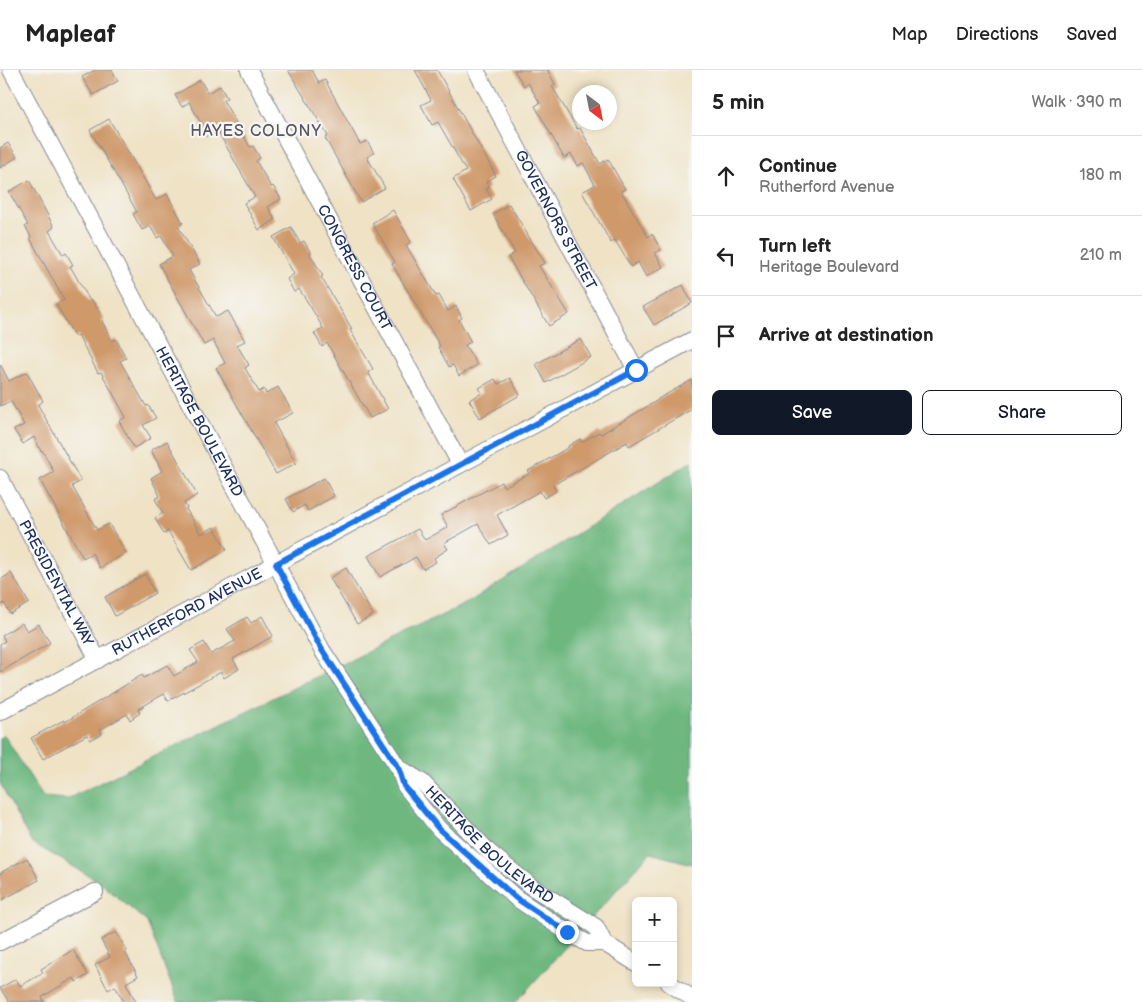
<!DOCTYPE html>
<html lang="en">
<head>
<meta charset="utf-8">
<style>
  body { margin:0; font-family:"Balsamiq Sans",sans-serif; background:#f6f6f6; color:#222 }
  .controls { position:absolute; right:15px; bottom:15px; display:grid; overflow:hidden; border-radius:8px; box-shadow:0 2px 8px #0003 }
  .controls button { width:45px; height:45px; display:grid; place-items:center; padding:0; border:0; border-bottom:1px solid #e0e0e0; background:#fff; color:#222; font:25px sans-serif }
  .compass { position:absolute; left:572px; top:15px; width:45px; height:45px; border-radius:50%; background:#fff; box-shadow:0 2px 8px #0003; rotate:148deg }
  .stop { position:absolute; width:15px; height:15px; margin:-11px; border:4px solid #1a73e8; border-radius:50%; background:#fff }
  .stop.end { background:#1a73e8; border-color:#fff; box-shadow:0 1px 5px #0008 }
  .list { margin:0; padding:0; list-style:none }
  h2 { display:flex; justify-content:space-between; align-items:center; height:65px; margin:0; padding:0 20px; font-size:21px }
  h2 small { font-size:16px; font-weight:400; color:#767676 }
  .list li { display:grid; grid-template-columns:32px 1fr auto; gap:15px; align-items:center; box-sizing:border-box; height:80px; padding:0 20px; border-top:1px solid #e0e0e0 }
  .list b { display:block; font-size:19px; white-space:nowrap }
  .list p { margin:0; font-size:16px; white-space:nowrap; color:#767676 }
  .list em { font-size:16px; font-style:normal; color:#767676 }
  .actions { display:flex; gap:10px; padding:15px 20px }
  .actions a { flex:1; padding:11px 0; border:1px solid #111827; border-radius:8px; text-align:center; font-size:18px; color:#111827 }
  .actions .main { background:#111827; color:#fff }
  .icon { flex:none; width:28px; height:28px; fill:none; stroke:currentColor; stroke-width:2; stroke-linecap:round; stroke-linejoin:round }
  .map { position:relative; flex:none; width:692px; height:932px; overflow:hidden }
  header { display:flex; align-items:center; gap:30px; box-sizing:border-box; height:70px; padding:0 25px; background:#fff; border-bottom:1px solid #e0e0e0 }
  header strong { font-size:24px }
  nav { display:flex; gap:28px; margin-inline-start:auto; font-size:18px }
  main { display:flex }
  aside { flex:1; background:#fff }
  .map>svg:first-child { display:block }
  .forest { fill:#6eb880; stroke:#44746f }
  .building { fill:#cf996b }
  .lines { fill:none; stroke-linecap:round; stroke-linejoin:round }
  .street-casing { stroke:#858892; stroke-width:18 }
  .street { stroke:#fff; stroke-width:16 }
  .route { stroke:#1a73e8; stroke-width:6 }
  .labels { text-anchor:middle; stroke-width:4.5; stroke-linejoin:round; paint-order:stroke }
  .street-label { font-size:15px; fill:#1b2f5e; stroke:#f6f6f2 }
  .neighbourhood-label { font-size:16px; letter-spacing:1px; fill:#5a5463; stroke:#f6f6f2 }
</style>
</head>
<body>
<header>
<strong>Mapleaf</strong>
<nav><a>Map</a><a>Directions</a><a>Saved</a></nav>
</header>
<main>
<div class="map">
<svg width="692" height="932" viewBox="0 0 692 932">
  <rect width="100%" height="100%" fill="#f6f6f2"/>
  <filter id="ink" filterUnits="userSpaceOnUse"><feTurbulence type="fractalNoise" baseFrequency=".02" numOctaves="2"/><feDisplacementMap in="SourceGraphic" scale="10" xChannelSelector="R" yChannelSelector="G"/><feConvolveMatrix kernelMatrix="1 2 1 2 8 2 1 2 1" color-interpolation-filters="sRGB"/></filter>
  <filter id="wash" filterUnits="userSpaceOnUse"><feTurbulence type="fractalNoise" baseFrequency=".0096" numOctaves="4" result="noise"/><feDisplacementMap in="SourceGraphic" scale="20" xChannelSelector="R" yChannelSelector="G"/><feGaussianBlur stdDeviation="1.12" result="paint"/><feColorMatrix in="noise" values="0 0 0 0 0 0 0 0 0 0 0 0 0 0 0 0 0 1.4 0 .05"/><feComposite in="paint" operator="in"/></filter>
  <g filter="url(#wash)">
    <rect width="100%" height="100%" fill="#efe2c5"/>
    <polygon class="forest" points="692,391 692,794 650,783 516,932 178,932 147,852 98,811 31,772 0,713 0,668 4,665 43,727 67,729 469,532"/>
    <g id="blocks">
      <g class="building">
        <polygon points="95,0 112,0 118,11 93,25 82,7"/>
        <polygon points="288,0 312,0 319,13 325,10 360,74 367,71 374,83 367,87 385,118 361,132 325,68 328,66"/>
        <polygon points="415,0 437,0 496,106 486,112 489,117 486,119 492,129 471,141 453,109 466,101 438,52 432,55 421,35 431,30"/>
        <polygon points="514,0 550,0 548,1 555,14 552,16 577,59 580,58 600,94 608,89 625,119 621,121 648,167 652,164 661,180 655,183 663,197 646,207 638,192 631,197 615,170 611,173 582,122 595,115 583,93 578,96 571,84 564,88 535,36 540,33 528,13 524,16"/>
        <polygon points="200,10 208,23 220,16 227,28 223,30 250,77 253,76 260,88 256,91 271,117 273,116 281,129 268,137 275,150 259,160 244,133 255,127 217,60 205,67 199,57 202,55 189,32 182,37 175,25"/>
        <polygon points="109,49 156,130 167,124 183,153 178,156 200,194 189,200 216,247 228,241 245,271 237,275 249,295 245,298 259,322 264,319 266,324 278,317 293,343 274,353 296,393 276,404 216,298 225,293 213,270 204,275 159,194 173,186 161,166 157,168 150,156 142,160 133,144 137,142 90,60"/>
        <polygon points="8,73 17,87 0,98 0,78"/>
        <polygon points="29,110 54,157 49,161 63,185 66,183 73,195 70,196 90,231 92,230 104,249 102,251 112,271 116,269 126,288 120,291 146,336 148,335 156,348 143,355 151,368 134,378 119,351 126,347 101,302 98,303 78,265 75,267 56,234 64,230 30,168 31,167 25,156 28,155 9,122"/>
        <polygon points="509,134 545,193 539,196 569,244 549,256 508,187 515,183 493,144"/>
        <polygon points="393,140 411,172 406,175 436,226 439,225 448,241 456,236 462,248 459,250 471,272 465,275 477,295 459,306 453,295 449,297 438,277 440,276 392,194 395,192 372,153"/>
        <polygon points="291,157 300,173 304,171 311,183 310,184 323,206 321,207 352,259 350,260 373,299 368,302 388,339 370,348 327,273 322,277 314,263 323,258 310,236 299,219 294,222 287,209 294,204 273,167"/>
        <polygon points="683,215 692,233 654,255 643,237"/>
        <polygon points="581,269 591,287 546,313 536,294"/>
        <polygon points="0,294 9,311 27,302 43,331 38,335 81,411 72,416 97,460 109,454 126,483 100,498 92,483 83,488 40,410 54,402 42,380 41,381 34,367 23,374 14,360 24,355 11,331 0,336"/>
        <polygon points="510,308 520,325 480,348 469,330 482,323 479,318 495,309 498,314"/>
        <polygon points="692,310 692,339 629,376 627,372 553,415 556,421 544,428 540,421 497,445 508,465 491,475 478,454 444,473 448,479 434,488 436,492 423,499 416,487 380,507 368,486 418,459 425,470 448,457 441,445 501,412 504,417 530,403 528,401 569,377 568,376 580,369 582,372 599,362 601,364 658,330 658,329"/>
        <polygon points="167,371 197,425 184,433 187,438 186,439 201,464 214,457 227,480 191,500 168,461 164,464 155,448 163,443 155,429 160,426 151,408 162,401 151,380"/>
        <polygon points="324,408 334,426 308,441 305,435 293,442 286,429"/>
        <polygon points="346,498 373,545 357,554 330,508"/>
        <polygon points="11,503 29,533 10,544 4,533 0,536 0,510"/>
        <polygon points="145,504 155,523 115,546 105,527"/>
        <polygon points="262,546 273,566 233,589 239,599 224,608 221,602 168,631 164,624 138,639 140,643 130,650 127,644 100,660 102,664 90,670 87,665 43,689 31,668 64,650 65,652 142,605 144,608 167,595 174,606 198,592 190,580 204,572 211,584 235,571 227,559 247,547 251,553"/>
        <polygon points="22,553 27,561 39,554 50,573 0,602 0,574 5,571 2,565"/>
        <polygon points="27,788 39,810 0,831 0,803"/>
        <polygon points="116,862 127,881 125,882 138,906 126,913 136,932 124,932 115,916 108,920 95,895 110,887 101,870"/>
        <polygon points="73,880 88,905 76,912 74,908 42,927 44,932 9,932 0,918 16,909 20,916 43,903 41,899"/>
      </g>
    </g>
  </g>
  <g filter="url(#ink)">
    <use href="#blocks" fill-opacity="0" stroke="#858892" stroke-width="1"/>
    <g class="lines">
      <defs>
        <g id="street">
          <path id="s1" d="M11 0 322 580 398 697 405 716 439 759 516 828 567 862 587 873H604"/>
          <path id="s2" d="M249 0 460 394"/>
          <path id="s3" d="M476 0 636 300"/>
          <path id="s4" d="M0 408 98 590"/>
          <path id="s5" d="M0 642 692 270"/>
          <path id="s6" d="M398 697 422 712 490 783 532 817 596 857 604 873 636 893"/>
          <polyline points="0,872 95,822"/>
          <polyline points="669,913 692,928"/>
        </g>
      </defs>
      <use href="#street" class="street-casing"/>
      <use href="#street" class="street"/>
    </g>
  </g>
  <g class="lines" filter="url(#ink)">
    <polyline class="route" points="567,862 516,828 439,759 404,716 398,697 322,580 276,494 636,300"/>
  </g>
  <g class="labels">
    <g class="street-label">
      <text dy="5" stroke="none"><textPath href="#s3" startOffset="170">GOVERNORS STREET</textPath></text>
      <text dy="5" stroke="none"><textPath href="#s2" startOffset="224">CONGRESS COURT</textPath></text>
      <text dy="5" stroke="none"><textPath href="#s1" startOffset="399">HERITAGE BOULEVARD</textPath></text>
      <text dy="5" stroke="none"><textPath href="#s4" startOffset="119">PRESIDENTIAL WAY</textPath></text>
      <text dy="5" stroke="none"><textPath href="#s5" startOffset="212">RUTHERFORD AVENUE</textPath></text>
      <text dy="5" stroke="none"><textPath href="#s6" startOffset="121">HERITAGE BOULEVARD</textPath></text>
    </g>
    <g class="neighbourhood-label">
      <text x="256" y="66">HAYES COLONY</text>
    </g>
  </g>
</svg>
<div class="controls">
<button>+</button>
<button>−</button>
</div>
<svg class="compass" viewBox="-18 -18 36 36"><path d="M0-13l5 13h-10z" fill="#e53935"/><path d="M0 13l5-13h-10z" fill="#767676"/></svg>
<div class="stop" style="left:636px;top:300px"></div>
<div class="stop end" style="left:567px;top:862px"></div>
</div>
<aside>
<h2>5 min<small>Walk · 390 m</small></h2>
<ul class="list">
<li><svg class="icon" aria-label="ahead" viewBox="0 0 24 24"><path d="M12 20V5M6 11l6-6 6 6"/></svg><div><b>Continue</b><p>Rutherford Avenue</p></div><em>180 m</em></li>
<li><svg class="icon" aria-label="left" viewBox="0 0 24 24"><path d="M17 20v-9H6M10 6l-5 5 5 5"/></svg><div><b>Turn left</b><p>Heritage Boulevard</p></div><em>210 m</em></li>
<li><svg class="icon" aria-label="arrive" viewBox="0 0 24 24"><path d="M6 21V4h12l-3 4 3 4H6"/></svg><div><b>Arrive at destination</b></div></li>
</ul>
<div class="actions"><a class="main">Save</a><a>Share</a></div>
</aside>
</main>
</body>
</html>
